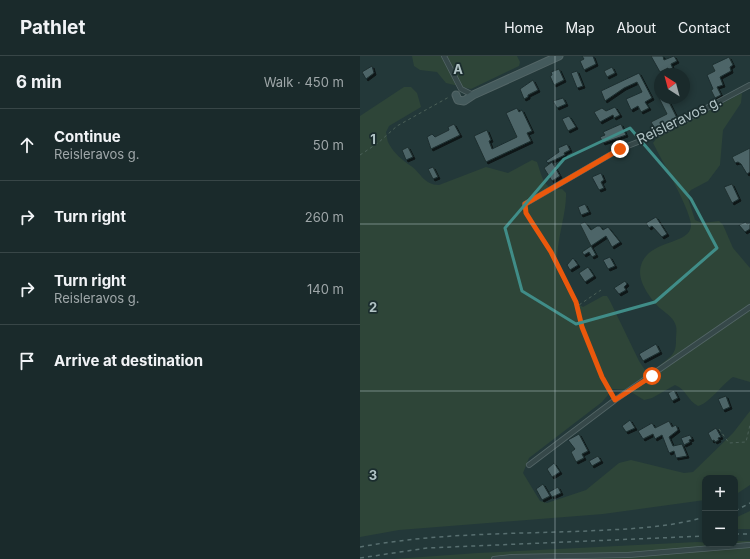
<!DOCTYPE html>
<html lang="en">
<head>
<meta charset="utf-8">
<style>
  body { margin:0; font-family:Inter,sans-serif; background:#273637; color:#f1f3f6 }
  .controls { position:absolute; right:12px; bottom:12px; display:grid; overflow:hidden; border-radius:8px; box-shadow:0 2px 6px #0003 }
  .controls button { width:36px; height:36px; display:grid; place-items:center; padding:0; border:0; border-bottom:1px solid #384647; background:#1a2a2b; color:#f1f3f6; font:20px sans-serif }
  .compass { position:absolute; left:294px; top:12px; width:36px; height:36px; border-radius:50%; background:#1a2a2b; box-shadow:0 2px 6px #0003; rotate:324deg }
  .stop { position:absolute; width:12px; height:12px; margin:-9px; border:3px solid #ea580c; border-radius:50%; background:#fff }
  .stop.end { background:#ea580c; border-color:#fff; box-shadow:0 1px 4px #0008 }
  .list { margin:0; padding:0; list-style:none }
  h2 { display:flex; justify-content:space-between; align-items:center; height:52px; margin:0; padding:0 16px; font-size:17px }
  h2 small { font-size:13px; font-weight:400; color:#9fa7a9 }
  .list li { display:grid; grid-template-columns:26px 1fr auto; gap:12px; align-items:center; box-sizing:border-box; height:72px; padding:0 16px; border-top:1px solid #384647 }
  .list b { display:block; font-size:15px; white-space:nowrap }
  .list p { margin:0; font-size:13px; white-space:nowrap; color:#9fa7a9 }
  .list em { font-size:13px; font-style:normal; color:#9fa7a9 }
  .icon { flex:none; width:22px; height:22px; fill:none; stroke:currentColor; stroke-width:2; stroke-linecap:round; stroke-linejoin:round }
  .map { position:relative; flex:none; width:390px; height:503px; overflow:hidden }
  header { display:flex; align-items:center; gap:24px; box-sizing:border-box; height:56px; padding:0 20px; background:#1a2a2b; border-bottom:1px solid #384647 }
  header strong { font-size:19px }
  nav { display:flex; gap:22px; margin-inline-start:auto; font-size:14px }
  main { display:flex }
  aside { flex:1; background:#1a2a2b }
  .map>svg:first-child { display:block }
  .green { fill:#2e4538 }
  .building { fill:#4e6567; stroke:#1d2f30; filter:url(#shadow) }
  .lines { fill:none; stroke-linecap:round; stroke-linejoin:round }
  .street-casing { stroke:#546667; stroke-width:6 }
  .secondary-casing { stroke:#546667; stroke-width:9 }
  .path { stroke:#4b6058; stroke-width:1; stroke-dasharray:3 3; stroke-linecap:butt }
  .street { stroke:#364849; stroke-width:4.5 }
  .secondary { stroke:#445a5c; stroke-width:7 }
  .rail { stroke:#586f70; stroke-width:1.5; stroke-dasharray:4 4; stroke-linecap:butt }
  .route { stroke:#ea580c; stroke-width:5 }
  .marked { fill:none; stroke:#408d88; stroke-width:3; stroke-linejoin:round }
  .grid { fill:none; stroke:#b1c3c5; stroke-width:1; stroke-opacity:0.55 }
  .labels { text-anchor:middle; stroke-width:3.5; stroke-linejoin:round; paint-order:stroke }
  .street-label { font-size:14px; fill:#b1c3c5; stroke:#1b2d2e }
  .grid-label { font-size:13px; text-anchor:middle; font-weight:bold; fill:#b1c3c5; stroke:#1b2d2e; stroke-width:3.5; stroke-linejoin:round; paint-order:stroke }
</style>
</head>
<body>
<header>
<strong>Pathlet</strong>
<nav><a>Home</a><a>Map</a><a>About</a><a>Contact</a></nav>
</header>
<main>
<aside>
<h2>6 min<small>Walk · 450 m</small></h2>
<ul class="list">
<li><svg class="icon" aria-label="ahead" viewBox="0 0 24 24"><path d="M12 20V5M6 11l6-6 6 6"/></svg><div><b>Continue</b><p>Reisleravos g.</p></div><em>50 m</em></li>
<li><svg class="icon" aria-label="right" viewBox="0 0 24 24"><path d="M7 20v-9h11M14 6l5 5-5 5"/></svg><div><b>Turn right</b></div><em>260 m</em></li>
<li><svg class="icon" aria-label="right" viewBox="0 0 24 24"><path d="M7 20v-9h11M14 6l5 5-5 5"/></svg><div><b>Turn right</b><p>Reisleravos g.</p></div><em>140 m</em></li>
<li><svg class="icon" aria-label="arrive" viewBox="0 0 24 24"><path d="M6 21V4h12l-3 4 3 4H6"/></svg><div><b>Arrive at destination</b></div></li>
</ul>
</aside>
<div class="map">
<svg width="390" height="503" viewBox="0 0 390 503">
  <defs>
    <filter id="shadow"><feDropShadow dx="2" dy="2" stdDeviation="0" flood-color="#0009"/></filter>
  </defs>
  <rect width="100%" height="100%" fill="#233839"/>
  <g class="green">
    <polygon points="52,0 157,0 160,6 159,10 111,33 86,27 77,16 60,14 54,10"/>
    <path d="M44 31H51L57 37 61 51 29 70 26 76C27 80 27 85 29 88 34 97 42 104 51 110 61 117 64 129 79 129L126 111 148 117 172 104 177 106C182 120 184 136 202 133L206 137C207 160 192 196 199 217 202 227 210 238 216 247L223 251 243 240H247L250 245 279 305 285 314 290 316C297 311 305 306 311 300 316 295 316 289 316 283 316 279 317 274 316 270 314 262 307 258 301 253 292 245 280 229 280 216 282 182 329 191 331 170 332 156 301 103 293 87L296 83 382 37 381 47 363 74 360 109 348 125 331 134 327 139 335 164 342 167 359 165 363 169 373 192 390 212V326L373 321C361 329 350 347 338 350 327 344 327 334 315 329L292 342 284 344 268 334 253 333 242 346 169 402 163 417 180 445 187 447 226 434 259 407 271 404 324 417 333 416 373 377 390 355V429L375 439V422H345V444L243 458 39 474 0 481V60Z"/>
    <polygon points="390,455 390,473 375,473 375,462"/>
    <polygon points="375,485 390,485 390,503 34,503 118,497 337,486 375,488"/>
  </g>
  <g class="building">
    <polygon points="222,0 233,0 236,8 224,14 220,5 224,3"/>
    <polygon points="291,0 303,0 304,4 314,0 317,5 311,8 313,13 309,15 308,12 300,16"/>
    <polygon points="369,1 373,9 370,11 371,15 360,21 363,29 357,31 361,39 355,42 351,34 353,33 347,19 355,15 352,9"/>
    <polygon points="12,10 14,17 6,23 2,16"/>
    <polygon points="252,11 255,17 247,21 244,15"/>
    <polygon points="199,13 204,24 194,29 190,20 192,19 191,16"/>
    <polygon points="217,15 223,30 217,32 211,17"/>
    <polygon points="279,17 292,42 285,46 289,52 281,56 278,50 271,54 266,43 282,36 277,26 264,32 245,45 241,35"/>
    <polygon points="173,24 178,34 168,39 168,41 164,43 160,33"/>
    <polygon points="203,42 206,48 197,52 193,45"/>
    <polygon points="299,42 307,42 317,62 295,73 291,66 307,58"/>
    <polygon points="255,51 260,59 254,62 253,59 240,66 234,56 242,52 246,55"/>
    <polygon points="157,52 159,56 162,54 172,75 167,77 171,85 126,106 114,80 127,74 131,84 129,85 132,93 157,81 146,57"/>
    <polygon points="209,60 216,71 208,75 202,63"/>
    <polygon points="94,68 100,79 71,93 67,81 72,78 75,81 89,74 88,71"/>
    <polygon points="261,68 266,79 243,87 240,81 245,79 243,76"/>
    <polygon points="207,88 210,94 204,97 205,99 188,107 186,105 199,96 198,92"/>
    <polygon points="48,91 53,101 46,104 42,94"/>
    <polygon points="390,92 390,116 387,118 381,108 378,106 375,107 372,101"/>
    <polygon points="192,106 200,120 192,125 184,112"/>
    <polygon points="73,111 78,121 73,123 68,113"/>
    <polygon points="241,117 244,124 241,126 244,132 239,134 232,121"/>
    <polygon points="372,128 379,143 372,147 364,131"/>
    <polygon points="225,148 229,156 221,159 218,151"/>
    <polygon points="296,161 307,178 302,181 292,170 289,172 286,167"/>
    <polygon points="225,166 231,174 237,170 240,170 243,174 248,171 260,186 252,191 246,180 231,190 220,168"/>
    <polygon points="386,166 387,168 390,167 390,173 385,176 379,169"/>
    <polygon points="231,190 236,199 232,201 229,196 224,199 222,196"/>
    <polygon points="250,201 255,210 248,213 243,204"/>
    <polygon points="213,202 218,209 210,214 207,209"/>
    <polygon points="228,211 234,220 225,226 219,217"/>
    <polygon points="265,225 267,228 264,231 266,234 259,238 254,232"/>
    <polygon points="296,288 300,296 283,305 279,298"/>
    <polygon points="314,334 318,342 312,345 308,337"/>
    <polygon points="366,340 370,351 363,354 358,343"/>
    <polygon points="270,364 275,372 266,376 262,370"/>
    <polygon points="309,365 312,371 316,369 318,374 309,381 313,390 322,388 327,400 316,402 314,395 309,397 302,379 295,383 293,378 283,383 278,375 292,367 295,372"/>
    <polygon points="356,372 361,381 358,382 359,384 355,386 354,384 352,385 348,377"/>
    <polygon points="219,378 228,395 222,398 224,402 216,406 211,396 215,393 208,384"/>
    <polygon points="330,379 332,383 329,384 330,386 324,389 321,382"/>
    <polygon points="238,400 241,405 232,410 229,405"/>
    <polygon points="194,407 200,416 192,421 187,413"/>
    <polygon points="183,428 190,440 182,444 176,433"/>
    <polygon points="198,431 201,437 192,441 189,436"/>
  </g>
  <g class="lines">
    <defs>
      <g id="street">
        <polyline points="84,0 101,33 113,39"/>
        <polyline points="165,148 260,93 298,78 390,29"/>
        <polyline points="169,409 255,344 390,251"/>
        <polyline points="134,503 152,501 268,499 390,489"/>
      </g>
      <polyline id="secondary" points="96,39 98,44 104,45 113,39 199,0"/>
    </defs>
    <use href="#street" class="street-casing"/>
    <use href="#secondary" class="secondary-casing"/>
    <g class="path">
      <polyline points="0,99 18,87 37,70 89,41"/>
      <polyline points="166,154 171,165 191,196 216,246 222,271 242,321 253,340"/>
      <polyline points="219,249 241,234"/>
      <polyline points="359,373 369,387 386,386 390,369"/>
    </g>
    <use href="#street" class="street"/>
    <use href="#secondary" class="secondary"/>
    <g class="rail">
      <polyline points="375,455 390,447"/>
      <polyline points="375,478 390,478"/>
      <path d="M0 491C74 477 152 478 227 475 267 473 307 472 345 461"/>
      <polyline points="0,502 67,492 345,480"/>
    </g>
  </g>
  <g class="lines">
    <polyline class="route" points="260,93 165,148 166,157 171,165 191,196 216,246 222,271 242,321 255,344 292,320"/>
  </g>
  <path class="marked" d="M270 72 331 143 357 192 295 246 216 268 162 235 145 172 204 103Z"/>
  <path class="grid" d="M195 0V503M0 168H390M0 335H390"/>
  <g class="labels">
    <g class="street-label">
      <text transform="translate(319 64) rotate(-26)" y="5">Reisleravos g.</text>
    </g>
  </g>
  <g class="grid-label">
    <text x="98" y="18">A</text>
    <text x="13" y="88">1</text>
    <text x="13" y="256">2</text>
    <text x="13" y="424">3</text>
  </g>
</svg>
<div class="controls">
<button>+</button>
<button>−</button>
</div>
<svg class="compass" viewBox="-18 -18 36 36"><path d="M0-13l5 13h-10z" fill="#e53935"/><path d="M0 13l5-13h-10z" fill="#9fa7a9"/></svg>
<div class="stop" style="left:292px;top:320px"></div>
<div class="stop end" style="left:260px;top:93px"></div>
</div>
</main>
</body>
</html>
